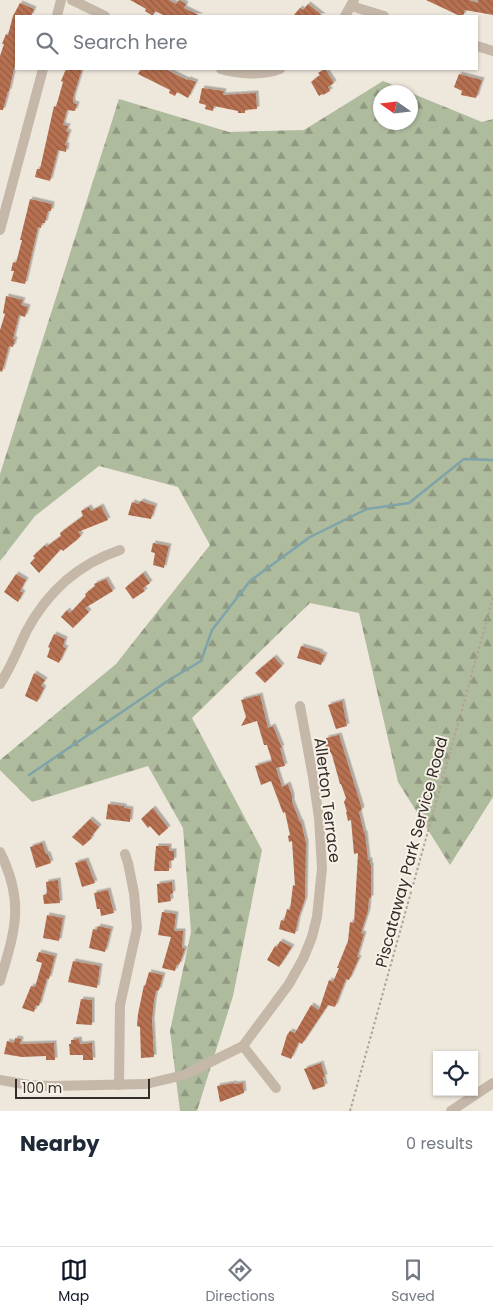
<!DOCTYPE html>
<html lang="en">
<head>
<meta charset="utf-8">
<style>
  body { margin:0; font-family:Poppins,sans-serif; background:#f6f6f7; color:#1f2937 }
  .controls { position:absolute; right:15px; bottom:15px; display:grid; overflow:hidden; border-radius:0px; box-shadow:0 1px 4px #0004 }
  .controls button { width:45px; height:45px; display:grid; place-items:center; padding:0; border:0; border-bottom:1px solid #e0e1e3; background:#fff; color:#1f2937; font:25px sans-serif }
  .compass { position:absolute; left:373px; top:85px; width:45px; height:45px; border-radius:50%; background:#fff; box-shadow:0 1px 4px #0004; rotate:284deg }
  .scale { position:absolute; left:15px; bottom:12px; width:135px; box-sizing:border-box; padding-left:5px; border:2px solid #332c28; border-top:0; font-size:14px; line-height:18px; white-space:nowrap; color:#332c28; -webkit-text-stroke:4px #f7f1e7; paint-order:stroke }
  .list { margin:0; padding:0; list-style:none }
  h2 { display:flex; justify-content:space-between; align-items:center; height:65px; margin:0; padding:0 20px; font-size:21px }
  h2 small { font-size:16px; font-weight:400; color:#747a83 }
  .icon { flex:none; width:28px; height:28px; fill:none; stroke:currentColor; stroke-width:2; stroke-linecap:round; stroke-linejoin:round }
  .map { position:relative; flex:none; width:493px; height:1111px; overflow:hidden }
  .search { position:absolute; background:#fff; box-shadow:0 1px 4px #0004; left:15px; right:15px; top:15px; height:55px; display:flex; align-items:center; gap:12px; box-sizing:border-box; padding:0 18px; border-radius:0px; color:#747a83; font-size:19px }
  .sheet { height:135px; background:#fff }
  nav { display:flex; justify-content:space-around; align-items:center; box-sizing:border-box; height:70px; border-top:1px solid #e0e1e3; background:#fff; font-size:14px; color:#747a83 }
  nav a { display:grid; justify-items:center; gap:2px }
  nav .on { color:#111827 }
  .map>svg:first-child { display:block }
  .forest { fill:url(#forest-firs) }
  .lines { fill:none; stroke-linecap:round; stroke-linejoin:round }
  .stream { stroke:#7ea3a8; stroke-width:2.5 }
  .building { fill:url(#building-back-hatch); filter:url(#shadow) }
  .path { stroke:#b0a293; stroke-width:2; stroke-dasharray:2.5 2.5; stroke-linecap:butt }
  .street { stroke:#c5b8a9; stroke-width:10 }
  .labels { text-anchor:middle; stroke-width:4; stroke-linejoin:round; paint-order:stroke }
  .street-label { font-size:16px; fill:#332c28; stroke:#f7f1e7 }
</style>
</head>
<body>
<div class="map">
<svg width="493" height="1111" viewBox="0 0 493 1111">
  <defs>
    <pattern id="forest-firs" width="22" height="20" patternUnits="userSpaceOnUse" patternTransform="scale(1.25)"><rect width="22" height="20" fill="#afbb9d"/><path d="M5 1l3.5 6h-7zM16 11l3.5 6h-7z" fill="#8f9880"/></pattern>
    <pattern id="building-back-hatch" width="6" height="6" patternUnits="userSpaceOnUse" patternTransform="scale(1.25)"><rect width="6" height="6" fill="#b77151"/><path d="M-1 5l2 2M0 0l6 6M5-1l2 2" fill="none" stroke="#955d43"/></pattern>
    <filter id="shadow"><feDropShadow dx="2.5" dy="-2.5" stdDeviation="0" flood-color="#0004"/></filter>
  </defs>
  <rect width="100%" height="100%" fill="#eee7dc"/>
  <polygon class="forest" points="383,81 410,92 380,92 380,122 410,122 411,93 482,122 493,119 493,797 450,865 398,782 359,613 310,603 192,718 262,850 233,996 197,1111 180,1111 170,1031 191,932 183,828 148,766 32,802 0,770 0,760 116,664 210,545 178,487 99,466 35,516 0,561 0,474 119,99 229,132 304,130"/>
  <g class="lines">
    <polyline class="stream" points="29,775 169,680 201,661 212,630 250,581 310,537 367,509 409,503 464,459 493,460"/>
  </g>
  <g class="building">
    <polygon points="130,0 169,0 176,4 179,0 186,4 184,8 201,16 165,16 155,11 153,16 145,11 146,9 141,6"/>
    <polygon points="426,0 469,0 478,3 478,0 493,0 493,15 465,10 463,16 460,16"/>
    <polygon points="20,3 34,9 31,16 16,16 16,60 9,91 8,91 3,110 0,110 0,56 4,44 2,44 6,34 8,35 13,16"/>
    <polygon points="308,4 323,16 293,16 300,8 303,10"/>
    <polygon points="66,69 82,69 73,98 73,103 77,104 75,111 67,110 63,125 68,126 66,131 69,132 65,145 67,145 66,152 58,150 50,181 35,177 37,169 40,169 54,106 56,107 63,82 61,81"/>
    <polygon points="141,69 165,69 187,80 188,79 196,82 188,98 177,92 175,96 169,93 170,90 138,74"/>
    <polygon points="325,69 334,83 328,87 330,91 323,95 322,94 319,96 311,82 320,75 318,73"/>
    <polygon points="459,74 482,80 476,98 461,95 462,91 454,87"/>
    <polygon points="202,88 224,91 223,95 256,93 257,109 245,110 245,113 238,113 238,111 214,106 213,111 205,109 206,105 199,103"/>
    <polygon points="30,199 52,204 51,211 48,211 45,223 42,223 41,228 38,227 25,284 11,281 14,271 11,271 13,262 16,263 22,240 20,240"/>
    <polygon points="6,296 23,300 21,305 28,307 25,317 19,315 13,339 15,339 13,347 9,346 2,372 0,371 0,330 5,314 3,313"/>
    <polygon points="141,501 155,506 151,519 128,515 132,502 138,504"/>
    <polygon points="101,506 108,520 78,532 81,535 78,539 63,551 61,549 39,573 30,563 35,558 33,556 45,545 46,547 61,536 60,533 83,516 81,511 89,507 91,511"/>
    <polygon points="153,543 169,546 164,568 153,565 155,553 151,552"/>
    <polygon points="143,573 150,583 143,588 145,591 133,599 125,588"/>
    <polygon points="16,574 26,580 20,591 23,593 18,602 4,592"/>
    <polygon points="106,579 113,591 85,608 89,612 73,628 61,617 67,610 70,613 86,596 85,594 95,586 94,584"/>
    <polygon points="54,634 65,639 63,647 66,648 59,663 47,657 50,648 48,647"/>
    <polygon points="301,646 321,652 320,653 325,655 321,665 297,658"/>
    <polygon points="274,657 282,666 265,683 255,673"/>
    <polygon points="34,673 45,680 41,686 44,688 37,702 25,696"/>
    <polygon points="260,695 268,728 273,726 282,748 280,748 285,766 276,768 282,787 288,784 292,796 292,802 300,822 301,822 306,843 305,899 298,919 295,934 279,929 281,920 284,921 287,909 290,910 293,885 295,886 292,841 289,842 288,836 290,835 285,812 283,813 271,781 261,785 255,766 272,761 267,745 264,745 257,721 241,726 246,717 241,700"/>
    <polygon points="342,701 347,726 336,729 328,705"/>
    <polygon points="339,735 362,809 359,812 364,833 365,833 368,860 370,860 370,865 371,865 371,898 369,898 368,911 361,933 364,934 357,957 359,958 349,980 346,979 335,1007 328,1005 302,1044 299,1042 291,1059 281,1055 287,1035 290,1031 295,1033 311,1005 319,1010 329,980 333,982 339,968 337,968 348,941 350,922 354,923 358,853 354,854 351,820 348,821 346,812 347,812 344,802 346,798 341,784 340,784 332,755 329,750 327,751 325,744 327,743 326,738"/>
    <polygon points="108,804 124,806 124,808 131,809 130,822 106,819"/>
    <polygon points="153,808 168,828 159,836 150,826 148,828 141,819"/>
    <polygon points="90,819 99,827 91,837 92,838 83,846 72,837"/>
    <polygon points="42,843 46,854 48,854 51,863 36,868 30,847"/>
    <polygon points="156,846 169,846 169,851 174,851 174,860 169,861 169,871 154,871"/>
    <polygon points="86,860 95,883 82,887 75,863"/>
    <polygon points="58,880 60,903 44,904 43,895 47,894 46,882"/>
    <polygon points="172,882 173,893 170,895 171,901 158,903 157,884"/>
    <polygon points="108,890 114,913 101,916 100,909 97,909 94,893"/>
    <polygon points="162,912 176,914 174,931 183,931 182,948 185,949 179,965 177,964 175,971 162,968 171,937 158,935"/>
    <polygon points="47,915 63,918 59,941 43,938"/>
    <polygon points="98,926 111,929 105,952 89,948 93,929 97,930"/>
    <polygon points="280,941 292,947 279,967 267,960 275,946 277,947"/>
    <polygon points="39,952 55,956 49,979 47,978 39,1006 36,1005 34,1012 22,1008 31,986 35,987 42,963 36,961"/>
    <polygon points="73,961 100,966 97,988 68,982"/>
    <polygon points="149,972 163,975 159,990 156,991 154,1001 152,1020 154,1057 141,1058 140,1027 137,1026 138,1014 144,985 145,986"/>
    <polygon points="81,999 92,1000 92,1025 76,1024"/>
    <polygon points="15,1038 21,1039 20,1044 54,1043 55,1060 46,1060 46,1056 22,1057 4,1054 7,1041 14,1043"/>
    <polygon points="79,1039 80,1044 92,1043 93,1060 83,1060 83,1055 70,1055 69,1044 71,1044 71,1040"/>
    <polygon points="321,1063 325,1077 323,1077 325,1086 313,1090 304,1069"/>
    <polygon points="234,1083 235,1084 243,1083 244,1093 220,1102 217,1086"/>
  </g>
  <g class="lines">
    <polyline class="path" points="350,1111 493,598"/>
    <g class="street">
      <polyline points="72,0 105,16"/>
      <polyline points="351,6 384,16"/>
      <polyline points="57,16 61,0"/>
      <polyline points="345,16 354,0"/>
      <polyline points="477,46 493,51"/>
      <path d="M221 69C238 74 263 76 280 69"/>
      <polyline points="0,230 43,69"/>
      <path d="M0 684C11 667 18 649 26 632 47 592 78 564 120 550"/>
      <path d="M0 852C25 902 15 931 0 981"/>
      <polyline points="243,1046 276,1088"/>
      <polyline points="0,1080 29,1085 50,1086 146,1084 184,1075 243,1046 289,984 303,959 312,937 317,917 322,868 319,818 313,777 300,706"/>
      <polyline points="119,1085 120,1005 137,928 134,893 128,863 125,854"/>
      <polyline points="451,1111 493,1083"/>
    </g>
  </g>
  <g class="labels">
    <g class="street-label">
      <text transform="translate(328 800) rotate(83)" y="6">Allerton Terrace</text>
      <text transform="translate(411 852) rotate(-75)" y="6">Piscataway Park Service Road</text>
    </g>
  </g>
</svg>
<div class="controls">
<button><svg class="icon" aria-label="locate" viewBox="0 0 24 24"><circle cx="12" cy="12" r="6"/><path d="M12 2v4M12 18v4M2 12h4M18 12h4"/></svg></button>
</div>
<svg class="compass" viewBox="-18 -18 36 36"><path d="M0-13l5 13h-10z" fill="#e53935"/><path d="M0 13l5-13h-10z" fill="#747a83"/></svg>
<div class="scale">100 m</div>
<div class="search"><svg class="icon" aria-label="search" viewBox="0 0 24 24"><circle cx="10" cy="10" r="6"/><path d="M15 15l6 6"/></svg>Search here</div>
</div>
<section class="sheet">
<h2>Nearby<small>0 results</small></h2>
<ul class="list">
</ul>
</section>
<nav>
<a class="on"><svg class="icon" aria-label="map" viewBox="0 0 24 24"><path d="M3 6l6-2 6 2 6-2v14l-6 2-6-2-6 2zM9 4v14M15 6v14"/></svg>Map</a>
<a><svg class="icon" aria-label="directions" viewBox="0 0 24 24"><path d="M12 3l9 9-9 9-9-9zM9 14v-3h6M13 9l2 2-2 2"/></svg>Directions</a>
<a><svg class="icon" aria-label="saved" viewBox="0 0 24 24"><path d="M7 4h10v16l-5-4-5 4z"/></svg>Saved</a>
</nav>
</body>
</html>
